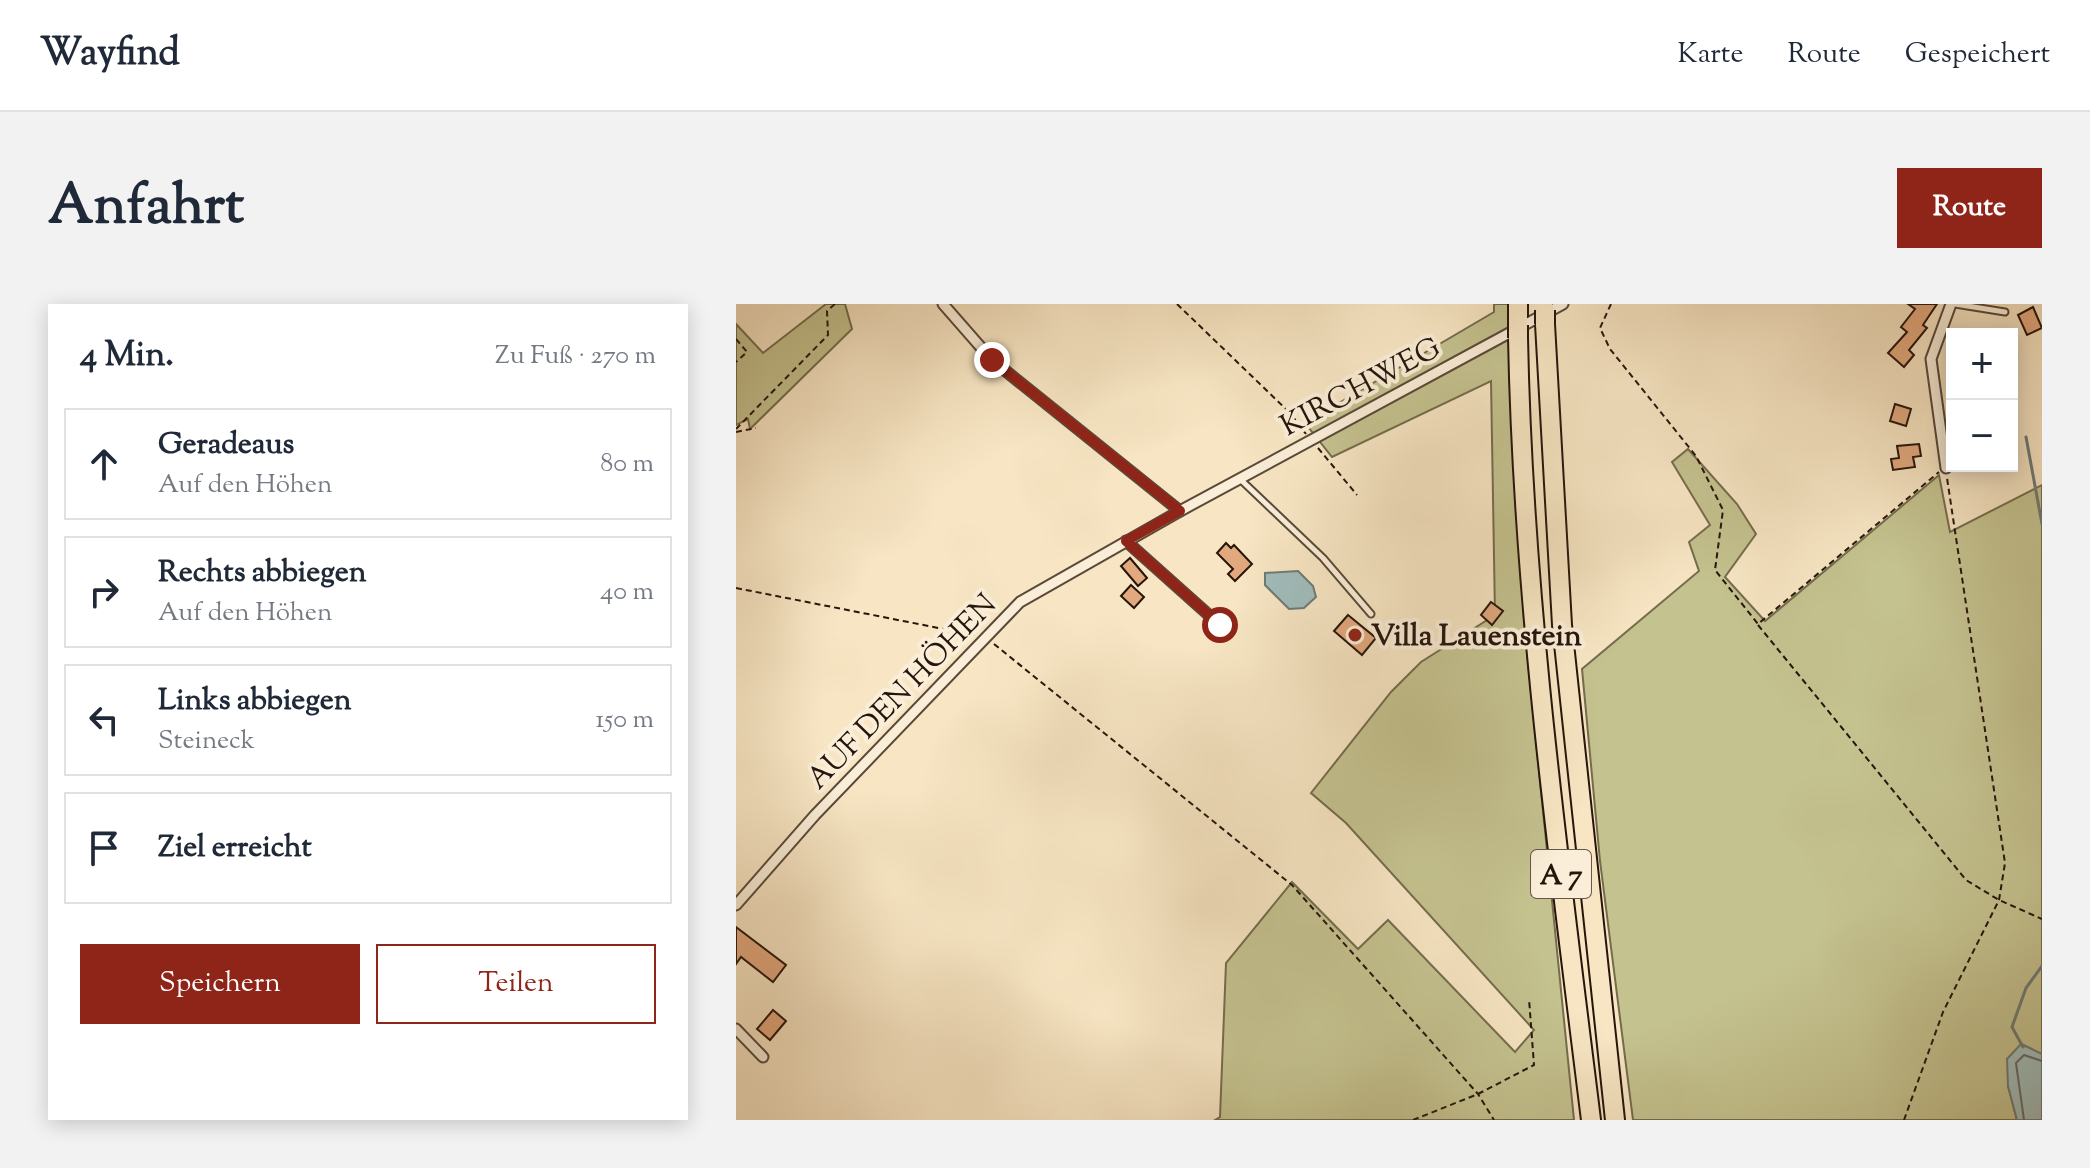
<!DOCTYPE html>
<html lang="de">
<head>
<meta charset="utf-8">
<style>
  body { margin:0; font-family:"Sorts Mill Goudy",serif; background:#f2f2f3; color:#1f2937 }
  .controls { position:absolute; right:24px; top:24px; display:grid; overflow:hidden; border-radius:0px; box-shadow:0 4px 20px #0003 }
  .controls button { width:72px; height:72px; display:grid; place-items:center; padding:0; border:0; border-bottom:2px solid #e0e1e3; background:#fff; color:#1f2937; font:40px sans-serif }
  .stop { position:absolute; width:24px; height:24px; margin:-18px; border:6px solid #8f2418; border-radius:50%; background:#fff }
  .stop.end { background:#8f2418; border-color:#fff; box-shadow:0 2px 8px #0008 }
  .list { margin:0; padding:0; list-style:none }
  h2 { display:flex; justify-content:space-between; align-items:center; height:104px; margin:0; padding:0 32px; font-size:34px }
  h2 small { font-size:26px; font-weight:400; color:#747a83 }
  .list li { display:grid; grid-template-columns:52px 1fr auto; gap:24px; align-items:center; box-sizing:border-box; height:112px; margin:0 16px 16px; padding:0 16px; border:2px solid #e0e1e3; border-radius:0px }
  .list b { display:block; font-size:30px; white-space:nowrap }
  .list p { margin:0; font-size:26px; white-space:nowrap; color:#747a83 }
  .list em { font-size:26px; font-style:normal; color:#747a83 }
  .actions { display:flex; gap:16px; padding:24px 32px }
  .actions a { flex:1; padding:18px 0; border:2px solid #8f2418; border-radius:0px; text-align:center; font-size:28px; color:#8f2418 }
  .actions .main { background:#8f2418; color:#fff }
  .icon { flex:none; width:44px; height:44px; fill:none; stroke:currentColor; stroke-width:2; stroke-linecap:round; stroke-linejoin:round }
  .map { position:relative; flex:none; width:1306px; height:816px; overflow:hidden; border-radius:0px }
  header { display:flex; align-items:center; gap:48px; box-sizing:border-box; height:112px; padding:0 40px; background:#fff; border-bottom:2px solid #e0e1e3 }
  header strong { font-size:38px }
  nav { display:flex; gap:44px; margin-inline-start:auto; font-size:28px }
  .intro { display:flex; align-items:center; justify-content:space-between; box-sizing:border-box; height:192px; padding:0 48px }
  h1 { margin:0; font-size:56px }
  .button { padding:20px 36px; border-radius:0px; background:#8f2418; color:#fff; font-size:28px; font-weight:700 }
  main { display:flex; gap:48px; padding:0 48px }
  aside { flex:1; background:#fff; border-radius:0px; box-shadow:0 4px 20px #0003 }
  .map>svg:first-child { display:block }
  .green { fill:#c4c28f; stroke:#746c4d; stroke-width:2 }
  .water { fill:#a0bdbc; stroke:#6f7a75; stroke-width:2 }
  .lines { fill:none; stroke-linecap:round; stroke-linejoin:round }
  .shore { stroke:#626964; stroke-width:2 }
  .stream { stroke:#6f7a75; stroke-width:3 }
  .building { fill:#e2a87e; stroke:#25150b; stroke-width:2 }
  .service-casing { stroke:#5a4939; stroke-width:9 }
  .minor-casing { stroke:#5a4939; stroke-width:13 }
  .motorway-casing { stroke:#25150b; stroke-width:22 }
  .path { stroke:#25150b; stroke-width:2; stroke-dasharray:6 4; stroke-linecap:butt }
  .service { stroke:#faeed8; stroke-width:5 }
  .minor { stroke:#faeed8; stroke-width:9 }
  .motorway { stroke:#f7e5c3; stroke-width:18 }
  .motorway-bridge-casing { stroke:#25150b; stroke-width:22; stroke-linecap:butt }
  .motorway-bridge { stroke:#f7e5c3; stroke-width:18 }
  .route { stroke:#8f2418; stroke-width:10 }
  .poi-dot { fill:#8f2418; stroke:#faeed8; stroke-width:3 }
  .labels { text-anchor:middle; stroke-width:8; stroke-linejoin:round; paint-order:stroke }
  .shield { fill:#faeed8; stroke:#655648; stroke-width:2 }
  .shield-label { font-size:28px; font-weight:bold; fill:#25150b }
  .street-label { font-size:30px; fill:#25150b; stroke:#faeed8 }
  .poi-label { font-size:30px; font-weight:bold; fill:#25150b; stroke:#faeed8; text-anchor:start }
</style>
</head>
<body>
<header>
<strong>Wayfind</strong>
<nav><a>Karte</a><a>Route</a><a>Gespeichert</a></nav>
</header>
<div class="intro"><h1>Anfahrt</h1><a class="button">Route</a></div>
<main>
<aside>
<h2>4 Min.<small>Zu Fuß · 270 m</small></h2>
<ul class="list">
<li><svg class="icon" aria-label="ahead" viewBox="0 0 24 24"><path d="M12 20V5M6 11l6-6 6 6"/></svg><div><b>Geradeaus</b><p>Auf den Höhen</p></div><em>80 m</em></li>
<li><svg class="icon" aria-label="right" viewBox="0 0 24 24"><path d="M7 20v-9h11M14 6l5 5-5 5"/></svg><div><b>Rechts abbiegen</b><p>Auf den Höhen</p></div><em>40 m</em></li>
<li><svg class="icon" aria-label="left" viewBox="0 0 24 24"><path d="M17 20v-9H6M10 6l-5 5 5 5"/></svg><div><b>Links abbiegen</b><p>Steineck</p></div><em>150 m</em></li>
<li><svg class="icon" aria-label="arrive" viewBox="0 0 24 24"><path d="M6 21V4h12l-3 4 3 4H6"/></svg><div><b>Ziel erreicht</b></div></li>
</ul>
<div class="actions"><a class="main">Speichern</a><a>Teilen</a></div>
</aside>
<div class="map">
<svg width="1306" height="816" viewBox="0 0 1306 816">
  <rect width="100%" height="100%" fill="#f7e5c3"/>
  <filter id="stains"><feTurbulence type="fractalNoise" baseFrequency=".0025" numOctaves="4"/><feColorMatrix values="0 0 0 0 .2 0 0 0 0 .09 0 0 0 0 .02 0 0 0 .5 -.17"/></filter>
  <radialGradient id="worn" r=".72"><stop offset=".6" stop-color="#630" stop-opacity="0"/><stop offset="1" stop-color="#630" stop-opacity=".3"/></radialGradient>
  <g class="green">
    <polygon points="90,0 109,0 116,25 14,125 12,115 0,121 0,20 27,49"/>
    <polygon points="758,0 773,0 789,327 838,816 479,816 484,813 490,659 556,578 622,645 652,616 779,748 798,726 610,519 575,489 655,388 685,358 759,311 755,77 596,153 569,119 758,8"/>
    <polygon points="952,145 1001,200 1020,230 989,273 1029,317 1203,171 1214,228 1306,181 1306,750 1285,740 1272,782 1281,816 897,816 864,557 846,365 963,267 953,238 974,221 936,158"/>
  </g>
  <g class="water">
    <polygon points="562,267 577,282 580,293 568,304 553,305 529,281 529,269"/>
    <polygon points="1285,740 1306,750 1306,816 1281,816 1272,782 1271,755"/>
  </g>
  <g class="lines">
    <polyline class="shore" points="1288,816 1280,759 1288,751 1306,757"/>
    <g class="stream">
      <polyline points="1290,133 1306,220"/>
      <polyline points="1287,743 1276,723 1290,684 1306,662"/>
    </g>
  </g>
  <g class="building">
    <polygon points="1172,0 1201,0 1187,21 1191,24 1173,46 1178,51 1168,63 1152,49 1171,28 1165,23 1179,5"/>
    <polygon points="1297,3 1306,24 1291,31 1282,11"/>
    <polygon points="1159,100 1175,105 1170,122 1154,117"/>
    <polygon points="1183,140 1185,152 1177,153 1179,163 1157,166 1155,155 1163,154 1161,142"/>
    <polygon points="490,239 495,244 498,241 516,260 499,277 492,270 497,265 481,249"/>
    <polygon points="394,254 411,274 402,282 385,262"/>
    <polygon points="395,281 408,293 398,304 385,292"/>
    <polygon points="755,298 767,307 756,321 745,311"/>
    <polygon points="612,311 640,334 626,351 598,327"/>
    <polygon points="0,623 50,661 37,678 5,653 0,660"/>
    <polygon points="37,706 50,717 34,736 21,725"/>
  </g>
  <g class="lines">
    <defs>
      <g id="service">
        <polyline points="1219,0 1269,8"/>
        <polyline points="504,175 587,254 635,310"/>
      </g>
      <g id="minor">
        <polyline points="207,0 256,56 444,207"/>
        <polyline points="1210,164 1195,55 1215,0"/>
        <polyline points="390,237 484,321"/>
        <polyline points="0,601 79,511 284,298 444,207 827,0"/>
        <polyline points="0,725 27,753"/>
      </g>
      <g id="motorway">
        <polyline points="782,0 782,21"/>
        <polyline points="809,20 826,321 879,816"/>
        <path d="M782 34C787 295 823 557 855 816"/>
      </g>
    </defs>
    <use href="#service" class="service-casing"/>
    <use href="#minor" class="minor-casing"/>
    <use href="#motorway" class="motorway-casing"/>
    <g class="path">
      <polyline points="441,0 554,109 570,130"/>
      <polyline points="875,0 864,24 874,45 960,152 987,206 979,266 1022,320 1203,168"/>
      <polyline points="0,35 11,48 0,58"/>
      <polyline points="0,125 92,31 91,7 99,0"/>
      <polyline points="0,128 20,124"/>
      <polyline points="582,144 621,191"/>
      <polyline points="0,284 238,331"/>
      <polyline points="1022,321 1230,576 1263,596 1306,615"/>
      <polyline points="258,340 556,581 742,790 758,816"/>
      <polyline points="677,816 742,790 798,761 793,695"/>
      <polyline points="1168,816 1207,708 1263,596 1269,559 1211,174"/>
    </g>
    <use href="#service" class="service"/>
    <use href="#minor" class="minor"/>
    <use href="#motorway" class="motorway"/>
    <defs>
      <g id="motorway-bridge">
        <polyline points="809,6 809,20"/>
        <polyline points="782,21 782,34"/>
      </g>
    </defs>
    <use href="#motorway-bridge" class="motorway-bridge-casing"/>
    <use href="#motorway-bridge" class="motorway-bridge"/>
  </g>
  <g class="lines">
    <polyline class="route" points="256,56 444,207 390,237 484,321"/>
  </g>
  <circle class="poi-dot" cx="619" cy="331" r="8"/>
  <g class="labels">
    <rect class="shield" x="795" y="546" width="60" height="48" rx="6"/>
    <g class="shield-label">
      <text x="825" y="580">A 7</text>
    </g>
    <g class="street-label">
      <text transform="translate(624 82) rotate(-28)" y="10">KIRCHWEG</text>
      <text transform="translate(165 387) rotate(-46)" y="10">AUF DEN HÖHEN</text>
    </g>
    <g class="poi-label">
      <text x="635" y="341">Villa Lauenstein</text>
    </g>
  </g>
  <rect width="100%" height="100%" filter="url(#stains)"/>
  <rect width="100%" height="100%" fill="url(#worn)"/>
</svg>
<div class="controls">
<button>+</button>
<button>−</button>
</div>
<div class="stop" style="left:484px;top:321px"></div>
<div class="stop end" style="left:256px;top:56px"></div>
</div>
</main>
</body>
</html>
